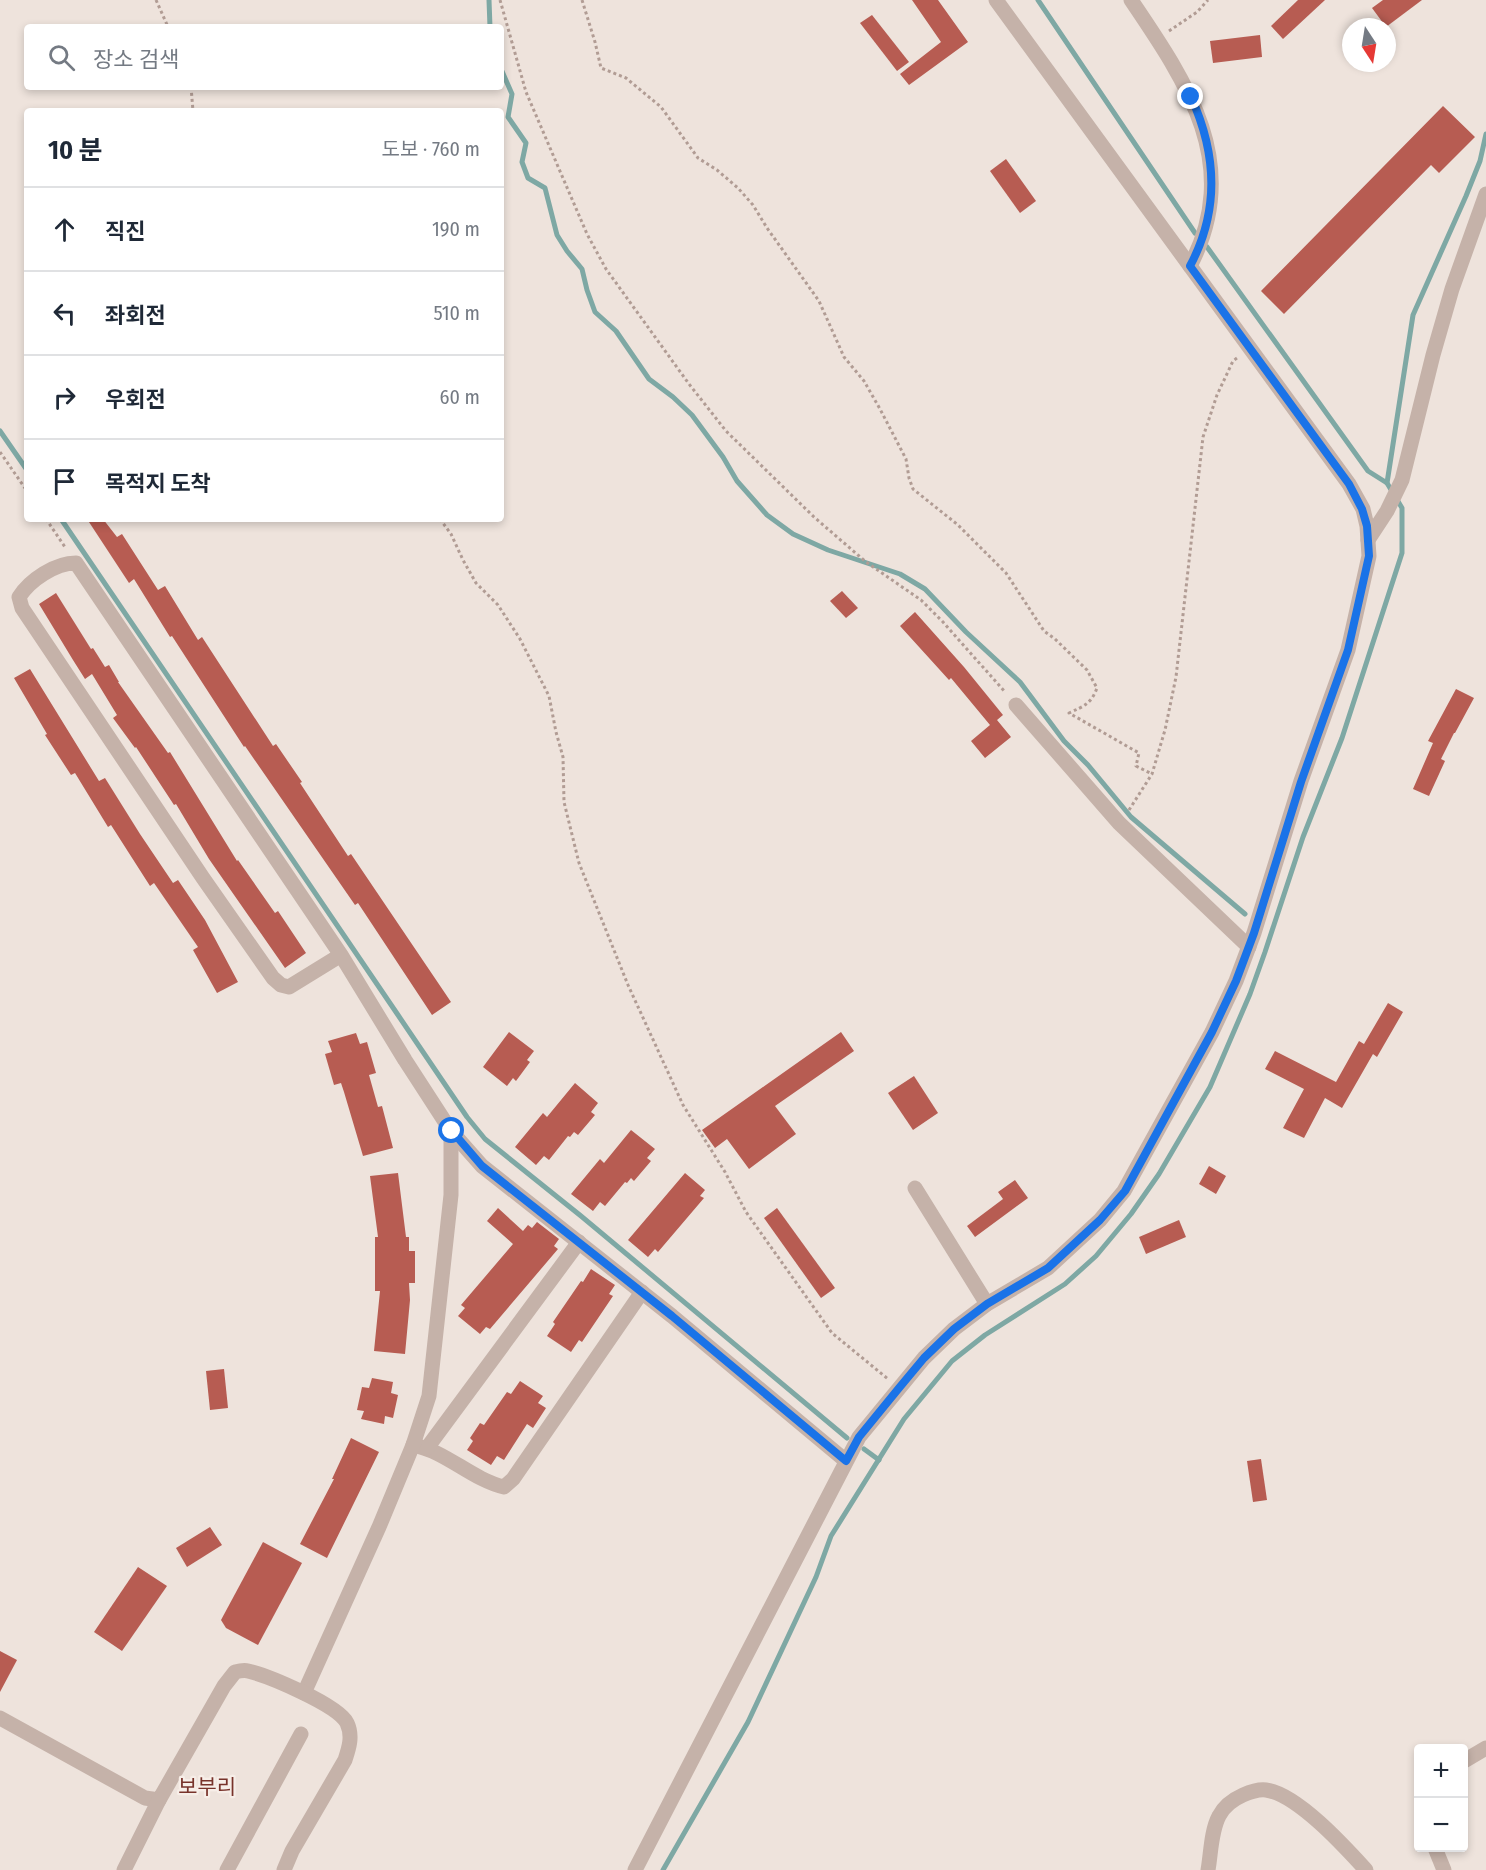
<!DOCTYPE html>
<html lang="ko">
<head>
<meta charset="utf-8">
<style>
  body { margin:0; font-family:"Fira Sans Condensed","Noto Sans KR",sans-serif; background:#f6f6f7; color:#1f2937 }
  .controls { position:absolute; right:18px; bottom:18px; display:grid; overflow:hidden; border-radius:6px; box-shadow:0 3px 9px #0003 }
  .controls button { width:54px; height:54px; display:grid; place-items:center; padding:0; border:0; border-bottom:2px solid #e0e1e3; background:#fff; color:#1f2937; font:30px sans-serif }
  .compass { position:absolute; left:1342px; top:18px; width:54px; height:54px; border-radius:50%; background:#fff; box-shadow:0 3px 9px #0003; rotate:168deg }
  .stop { position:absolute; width:18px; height:18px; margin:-14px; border:4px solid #1a73e8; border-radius:50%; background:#fff }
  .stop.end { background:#1a73e8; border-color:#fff; box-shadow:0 2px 6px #0008 }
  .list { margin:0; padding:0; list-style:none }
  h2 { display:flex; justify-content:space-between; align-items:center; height:78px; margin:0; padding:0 24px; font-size:26px }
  h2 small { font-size:20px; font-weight:400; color:#747a83 }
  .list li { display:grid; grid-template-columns:39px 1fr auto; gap:18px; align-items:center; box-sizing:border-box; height:84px; padding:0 24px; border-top:2px solid #e0e1e3 }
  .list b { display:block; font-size:22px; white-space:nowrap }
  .list em { font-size:20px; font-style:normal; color:#747a83 }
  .icon { flex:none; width:33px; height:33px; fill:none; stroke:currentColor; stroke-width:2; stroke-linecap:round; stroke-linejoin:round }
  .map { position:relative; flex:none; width:1486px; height:1870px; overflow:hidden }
  .search { position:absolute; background:#fff; box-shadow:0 3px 9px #0003; left:24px; top:24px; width:480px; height:66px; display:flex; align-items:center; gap:15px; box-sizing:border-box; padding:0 21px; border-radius:6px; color:#747a83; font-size:22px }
  .panel { position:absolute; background:#fff; box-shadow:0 3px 9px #0003; left:24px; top:108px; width:480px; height:414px; border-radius:6px }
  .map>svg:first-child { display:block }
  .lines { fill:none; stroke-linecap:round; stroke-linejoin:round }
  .stream { stroke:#7ea8a4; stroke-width:5 }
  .building { fill:#b75c52 }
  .path { stroke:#b19c94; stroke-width:3; stroke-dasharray:3 3; stroke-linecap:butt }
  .minor { stroke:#c5b2a9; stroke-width:15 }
  .route { stroke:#1a73e8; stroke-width:8 }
  .labels { text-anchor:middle; stroke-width:4.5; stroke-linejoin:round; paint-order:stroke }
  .quarter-label { font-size:21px; fill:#78332b; stroke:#f7eee8 }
</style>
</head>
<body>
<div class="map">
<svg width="1486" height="1870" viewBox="0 0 1486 1870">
  <rect width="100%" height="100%" fill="#eee3dc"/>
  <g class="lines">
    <g class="stream">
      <polyline points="489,0 490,27"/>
      <polyline points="1038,0 1195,233"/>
      <polyline points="501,69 512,94 508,117 526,143 522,162 528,178 545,188 557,235 567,251 582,269 587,290 595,312 616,331 649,379 673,397 692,415 723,457 737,481 767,515 793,534 828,550 900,574 925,589 966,632 1020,682 1064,741 1088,765 1131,817 1245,914"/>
      <polyline points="1207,247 1368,471 1387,483"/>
      <polyline points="0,431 27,470"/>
      <polyline points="61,519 398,1015 467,1117 485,1139 581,1216 847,1438"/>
      <polyline points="864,1449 879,1460"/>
      <polyline points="663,1870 748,1722 816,1577 831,1536 904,1419 952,1361 985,1335 1065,1284 1096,1256 1131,1214 1159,1174 1210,1087 1250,994 1265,952 1303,837 1342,738 1402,553 1402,508 1387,483 1413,315 1466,196 1480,161 1486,134"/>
    </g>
  </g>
  <g class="building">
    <polygon points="912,0 938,0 968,42 909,85 900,74 941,42"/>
    <polygon points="1298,0 1325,0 1283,39 1271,26"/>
    <polygon points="1383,0 1422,0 1386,27 1372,8"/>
    <polygon points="872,15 909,62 897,71 860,23"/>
    <polygon points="1260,35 1262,57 1213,63 1210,41"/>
    <polygon points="1443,106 1475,137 1439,173 1431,165 1284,314 1261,291"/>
    <polygon points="1006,159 1036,201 1020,213 990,171"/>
    <polygon points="87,519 103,519 117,537 122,534 158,590 165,586 198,640 202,637 273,746 276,744 302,782 300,783 348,856 351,854 451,1002 432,1015 358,903 355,905 245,746 244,747 172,636 170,637 134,579 129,583"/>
    <polygon points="842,591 858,608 846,618 830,601"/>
    <polygon points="56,593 91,649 93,648 105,667 109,665 119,682 118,682 168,753 170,752 237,861 238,860 275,913 278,911 306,953 285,968 209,859 176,804 174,805 136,747 135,748 113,718 117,715 92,674 85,679 73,660 39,604"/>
    <polygon points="915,612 964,667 1003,715 997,720 1011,737 985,758 971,741 990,725 951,678 949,680 900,626"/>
    <polygon points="30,669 99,781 105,778 140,834 173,883 178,880 205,920 238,982 217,993 193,950 198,947 154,883 150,886 111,825 108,827 75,773 71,775 45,735 47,734 14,678"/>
    <polygon points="1456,689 1474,698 1455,733 1454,733 1441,759 1445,761 1429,796 1413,789 1433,743 1428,741"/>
    <polygon points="1388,1003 1403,1012 1377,1057 1373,1054 1342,1108 1325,1098 1304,1138 1283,1128 1304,1089 1265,1069 1275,1051 1336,1082 1359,1041 1364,1044"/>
    <polygon points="509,1032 534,1051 527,1060 530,1062 516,1081 513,1078 507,1086 483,1067"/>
    <polygon points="841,1032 854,1051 775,1106 796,1134 749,1169 727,1139 715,1148 702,1130"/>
    <polygon points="356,1033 360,1044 367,1042 376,1073 369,1075 378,1107 382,1106 393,1148 363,1156 344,1092 341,1083 334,1085 325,1054 332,1052 328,1041"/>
    <polygon points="914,1076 938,1113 913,1130 888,1093"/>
    <polygon points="575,1083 598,1103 591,1112 595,1115 578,1135 574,1132 570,1137 568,1136 549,1160 544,1156 536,1165 515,1147 543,1113 547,1117"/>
    <polygon points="631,1130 655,1149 647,1158 651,1161 634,1181 631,1178 627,1183 625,1182 605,1206 600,1202 593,1211 571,1194 600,1159 604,1163"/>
    <polygon points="1209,1166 1226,1176 1216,1194 1199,1184"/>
    <polygon points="398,1173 406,1237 409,1237 409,1251 415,1251 415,1283 409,1283 410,1300 405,1354 374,1351 380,1291 375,1291 375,1237 378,1237 370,1176"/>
    <polygon points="685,1173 705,1190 700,1196 704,1198 658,1252 655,1249 648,1257 628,1240"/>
    <polygon points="1015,1180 1028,1198 975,1237 967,1226 1003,1199 998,1192"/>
    <polygon points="498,1208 523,1231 528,1225 532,1228 537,1222 559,1239 554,1246 558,1249 490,1329 486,1327 480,1334 458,1316 465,1308 461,1305 513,1244 487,1221"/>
    <polygon points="777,1208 835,1288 821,1298 764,1218"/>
    <polygon points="1179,1220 1186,1237 1146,1254 1139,1237"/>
    <polygon points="591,1269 615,1285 609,1294 613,1296 582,1342 579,1340 571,1352 547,1336 555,1324 553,1322 581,1281 583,1282"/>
    <polygon points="224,1369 228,1408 210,1410 206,1371"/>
    <polygon points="372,1378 393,1382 391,1393 398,1395 393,1418 385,1416 384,1424 361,1419 364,1411 357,1410 362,1387 369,1388"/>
    <polygon points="520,1381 543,1396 538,1403 546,1408 533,1428 527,1424 504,1460 497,1456 491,1465 467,1450 473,1441 470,1438 480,1423 484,1425 507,1392 511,1394"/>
    <polygon points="351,1438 379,1452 327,1558 300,1544 334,1479 332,1479"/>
    <polygon points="1261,1459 1267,1500 1253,1502 1247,1461"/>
    <polygon points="210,1527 222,1545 187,1567 176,1548"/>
    <polygon points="263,1542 302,1563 258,1645 226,1628 221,1620"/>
    <polygon points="138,1567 167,1586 122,1651 94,1632"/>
    <polygon points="0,1651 17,1660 0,1692"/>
  </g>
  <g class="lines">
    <g class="path">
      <polyline points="156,0 168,27"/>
      <polyline points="500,0 526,92 587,234 606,269 689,384 726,431 814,517 866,562 921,600 943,622 1005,692"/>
      <path d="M582 0 595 42 601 68 626 78 661 107 698 158 717 170 738 188 753 205 767 228 819 301 844 357 864 381 880 409 906 459 909 478 913 489 958 525 1006 573 1044 631 1055 639 1087 670 1097 688C1091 704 1084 706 1069 713L1139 753 1136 766 1152 774"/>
      <polyline points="1169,31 1197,12 1208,0"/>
      <polyline points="191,87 193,111"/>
      <polyline points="0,452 27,491"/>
      <polyline points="46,519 65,547"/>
      <polyline points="440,519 451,534 463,560 476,583 498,605 520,639 549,696 556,732 563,757 564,802 579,863 628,985 683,1105 725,1172 746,1212 832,1333 888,1379"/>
      <polyline points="1129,810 1152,774 1165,730 1176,677 1203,437 1217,395 1233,361 1237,358"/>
    </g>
    <g class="minor">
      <path d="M1131 0C1188 84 1243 165 1190 266"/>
      <polyline points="1368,540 1387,511 1402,480 1433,355 1452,289 1486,194"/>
      <polyline points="1016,705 1119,823 1249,947"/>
      <path d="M341 955 289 987 281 985 273 978 203 878 22 608 19 597C30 580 55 563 76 563L341 955 405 1060 451 1131 482 1166 672 1316 846 1461"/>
      <polyline points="915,1188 987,1304"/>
      <path d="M413 1445C446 1451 471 1479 504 1487L513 1479 642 1292"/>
      <polyline points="427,1448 579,1242"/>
      <polyline points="304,1693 379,1527 413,1445 429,1396 451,1195 451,1131"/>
      <path d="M0 1718 145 1798 159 1800 224 1686 235 1672C239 1671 244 1670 248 1671 269 1676 338 1705 347 1723 353 1736 349 1748 345 1760L292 1851 284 1870"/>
      <polyline points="1464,1761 1486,1748"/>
      <polyline points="1435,1848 1444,1870"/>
      <polyline points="124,1870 159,1800"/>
      <polyline points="227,1870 301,1734"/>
      <polyline points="635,1870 859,1437 924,1358 954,1329 987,1304 1048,1268 1100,1220 1124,1191 1212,1032 1236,981 1254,933 1301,781 1348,650 1369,556 1367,526 1363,509 1349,484 996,0"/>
      <path d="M1208 1870C1211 1853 1211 1831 1219 1816 1224 1806 1234 1799 1243 1795 1250 1792 1258 1789 1266 1790 1297 1794 1345 1847 1366 1870"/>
    </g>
  </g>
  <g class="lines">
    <path class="route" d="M452 1131 482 1166 672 1316 846 1461 859 1437 899 1388 924 1358 954 1329 987 1304 1048 1268 1100 1220 1125 1191 1212 1032 1236 981 1254 933 1301 782 1348 650 1369 556 1367 526 1362 509 1349 484 1190 266C1220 210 1217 154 1191 97"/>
  </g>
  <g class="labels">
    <g class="quarter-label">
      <text x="207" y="1794">보부리</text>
    </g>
  </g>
</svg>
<div class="controls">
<button>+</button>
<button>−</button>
</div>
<svg class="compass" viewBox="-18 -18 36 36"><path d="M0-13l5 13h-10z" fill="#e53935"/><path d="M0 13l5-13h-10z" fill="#747a83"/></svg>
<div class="stop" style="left:452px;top:1131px"></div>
<div class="stop end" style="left:1191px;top:97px"></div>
<div class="search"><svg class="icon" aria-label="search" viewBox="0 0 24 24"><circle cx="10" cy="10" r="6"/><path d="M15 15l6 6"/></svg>장소 검색</div>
<section class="panel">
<h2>10 분<small>도보 · 760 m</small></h2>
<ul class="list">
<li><svg class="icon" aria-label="ahead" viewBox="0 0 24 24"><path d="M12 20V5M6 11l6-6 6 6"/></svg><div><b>직진</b></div><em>190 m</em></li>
<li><svg class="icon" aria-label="left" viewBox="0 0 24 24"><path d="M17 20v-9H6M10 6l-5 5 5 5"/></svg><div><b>좌회전</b></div><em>510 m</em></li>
<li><svg class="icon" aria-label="right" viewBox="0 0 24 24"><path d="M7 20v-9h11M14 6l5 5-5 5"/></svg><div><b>우회전</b></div><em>60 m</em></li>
<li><svg class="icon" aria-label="arrive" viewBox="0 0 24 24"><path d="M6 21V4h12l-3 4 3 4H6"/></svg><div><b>목적지 도착</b></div></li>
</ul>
</section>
</div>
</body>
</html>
